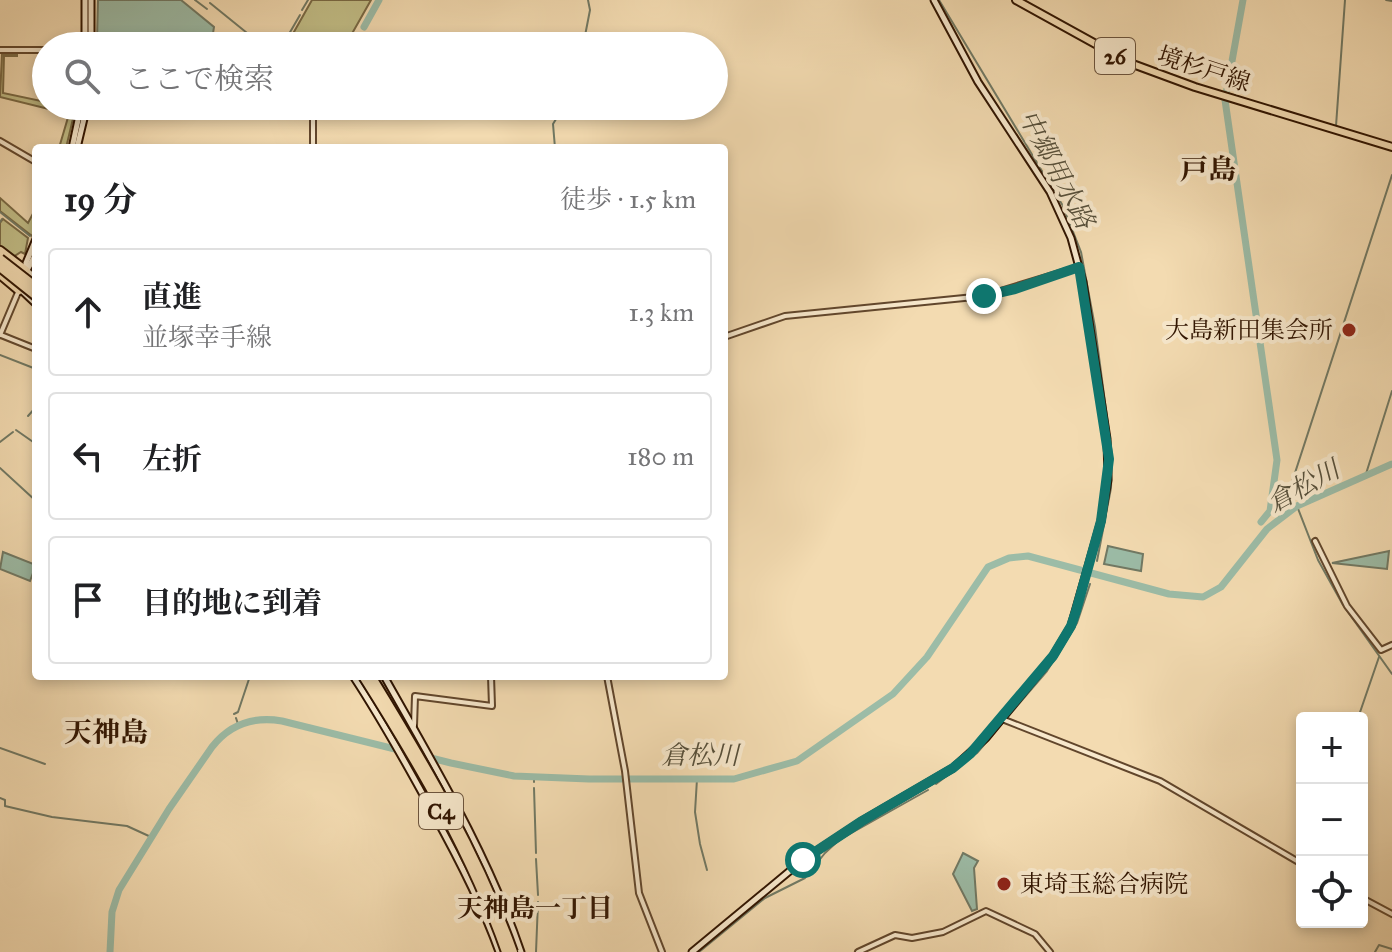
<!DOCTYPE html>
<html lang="ja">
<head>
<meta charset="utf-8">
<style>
  body { margin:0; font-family:"IM FELL Great Primer","Noto Serif JP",serif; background:#f6f6f6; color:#202124 }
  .controls { position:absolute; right:24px; bottom:24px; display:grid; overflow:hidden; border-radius:8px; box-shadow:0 4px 12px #0003 }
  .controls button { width:72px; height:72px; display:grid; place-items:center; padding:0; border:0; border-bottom:2px solid #e0e0e0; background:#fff; color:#202124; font:40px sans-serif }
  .stop { position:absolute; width:24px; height:24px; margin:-18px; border:6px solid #0f766e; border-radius:50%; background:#fff }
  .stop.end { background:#0f766e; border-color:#fff; box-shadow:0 2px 8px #0008 }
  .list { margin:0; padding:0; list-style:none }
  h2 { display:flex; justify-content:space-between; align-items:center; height:104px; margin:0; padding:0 32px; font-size:34px }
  h2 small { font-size:26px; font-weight:400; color:#757577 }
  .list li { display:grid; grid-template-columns:52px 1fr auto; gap:24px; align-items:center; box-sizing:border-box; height:128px; margin:0 16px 16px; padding:0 16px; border:2px solid #e0e0e0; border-radius:8px }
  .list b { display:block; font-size:30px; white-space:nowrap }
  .list p { margin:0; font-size:26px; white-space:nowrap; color:#757577 }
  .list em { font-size:26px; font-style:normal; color:#757577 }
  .icon { flex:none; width:44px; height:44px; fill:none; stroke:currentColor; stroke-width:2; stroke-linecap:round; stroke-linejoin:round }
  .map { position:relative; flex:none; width:1392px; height:952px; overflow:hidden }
  .search { position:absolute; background:#fff; box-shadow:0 4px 12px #0003; left:32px; top:32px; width:696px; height:88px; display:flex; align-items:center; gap:20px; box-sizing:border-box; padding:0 28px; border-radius:44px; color:#757577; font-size:30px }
  .panel { position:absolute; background:#fff; box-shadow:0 4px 12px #0003; left:32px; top:144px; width:696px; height:536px; border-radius:8px }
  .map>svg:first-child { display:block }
  .green { fill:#c2be87; stroke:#796944; stroke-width:2 }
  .water { fill:#9cbca7; stroke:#717964; stroke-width:2 }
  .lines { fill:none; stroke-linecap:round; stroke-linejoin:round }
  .stream { stroke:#717964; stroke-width:2 }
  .river { stroke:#9cbca7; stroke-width:7 }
  .tertiary-casing { stroke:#61462c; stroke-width:8 }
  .secondary-casing { stroke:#301400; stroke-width:9 }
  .primary-casing { stroke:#301400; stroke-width:10 }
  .motorway-casing { stroke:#301400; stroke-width:12 }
  .tertiary { stroke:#f7e8cc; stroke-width:4 }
  .secondary { stroke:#f7e8cc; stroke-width:5 }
  .primary { stroke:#f3dbb1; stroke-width:6 }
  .motorway { stroke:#f3dbb1; stroke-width:8 }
  .motorway-bridge-casing { stroke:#301400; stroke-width:12; stroke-linecap:butt }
  .motorway-bridge { stroke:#f3dbb1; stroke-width:8 }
  .route { stroke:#0f766e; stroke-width:10 }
  .poi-dot { fill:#8f2418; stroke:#f7e8cc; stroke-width:3 }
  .labels { text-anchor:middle; stroke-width:8; stroke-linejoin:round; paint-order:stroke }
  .shield { fill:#f7e8cc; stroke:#6c543d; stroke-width:2 }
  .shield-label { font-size:22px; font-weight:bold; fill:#301400 }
  .street-label { font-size:24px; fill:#301400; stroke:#f7e8cc }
  .poi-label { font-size:24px; fill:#301400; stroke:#f7e8cc; text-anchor:end }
  .water-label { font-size:26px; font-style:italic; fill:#564f3a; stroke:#f7e8cc }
  .neighbourhood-label { font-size:26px; font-weight:bold; fill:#301400; stroke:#f7e8cc }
  .quarter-label { font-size:28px; font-weight:bold; fill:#301400; stroke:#f7e8cc }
</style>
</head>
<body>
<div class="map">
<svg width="1392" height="952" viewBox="0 0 1392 952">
  <rect width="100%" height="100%" fill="#f3dbb1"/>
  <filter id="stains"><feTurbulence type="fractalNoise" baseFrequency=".0025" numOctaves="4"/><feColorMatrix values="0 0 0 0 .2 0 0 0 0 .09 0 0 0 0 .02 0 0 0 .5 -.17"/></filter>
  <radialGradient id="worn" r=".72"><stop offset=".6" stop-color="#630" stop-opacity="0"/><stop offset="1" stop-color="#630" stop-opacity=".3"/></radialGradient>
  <g class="green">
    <polygon points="312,0 371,0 345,46 286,46"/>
    <polygon points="2,54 17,54 17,56 4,56 3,93 46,102 46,106 70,110 71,106 76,106 66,148 59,148 69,114 0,97"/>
    <polygon points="0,198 28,223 36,208 36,226 32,236 0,211"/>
    <polygon points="3,219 28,238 25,254 21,252 13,257 0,246 0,223"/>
  </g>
  <g class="water">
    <polygon points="98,0 181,0 214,27 211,46 101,45 97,40"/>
    <polygon points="1108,546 1143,554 1141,571 1104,564"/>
    <polygon points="1389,551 1387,569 1332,563"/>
    <polygon points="3,552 36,565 30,581 0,569"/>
    <polygon points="963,853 978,861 974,868 977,909 972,911 953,874"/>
  </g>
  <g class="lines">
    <g class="stream">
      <polyline points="195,0 207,9"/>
      <polyline points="939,0 1063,206 1081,252 1095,327 1112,455 1111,488 1097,561"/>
      <polyline points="1386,0 1392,1"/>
      <polyline points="210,3 263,46"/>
      <polyline points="302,10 308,0"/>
      <polyline points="282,46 300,15"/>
      <polyline points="583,46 590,10 588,0"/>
      <polyline points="1336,126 1345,0"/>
      <polyline points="555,148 553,124 564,106"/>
      <polyline points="0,212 30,236"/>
      <polyline points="0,222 2,219"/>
      <polyline points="0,355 36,369"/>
      <polyline points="28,416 36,407"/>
      <polyline points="16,430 36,444"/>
      <polyline points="0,442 13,432"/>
      <polyline points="0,468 36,501"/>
      <polyline points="1365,477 1392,391"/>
      <polyline points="1297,506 1318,560 1343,605 1392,674"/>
      <polyline points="1280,519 1392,175"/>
      <polyline points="234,714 238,712 249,679"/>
      <polyline points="236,718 238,724"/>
      <polyline points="1358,718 1379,657"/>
      <polyline points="0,748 45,764"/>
      <polyline points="697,779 695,812 700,844 707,870"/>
      <polyline points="534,782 534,777"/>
      <polyline points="936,784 977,753 1047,671 1077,623 1090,584"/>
      <polyline points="534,788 536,853"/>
      <polyline points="0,798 5,800 5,806 52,817 127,826 151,837"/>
      <polyline points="536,859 538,895"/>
      <polyline points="536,952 538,902"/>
      <polyline points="699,952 765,898 805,878 825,853 839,840 928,790"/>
      <polyline points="1375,952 1379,945 1392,949"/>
    </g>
    <g class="river">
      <polyline points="1243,0 1225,100 1277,460 1270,511 1261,522"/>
      <polyline points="364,27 379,0"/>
      <path d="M110 952 112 912 119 890 169 809 212 747C230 724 253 716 282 721L451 763 514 776 589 779H734L797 761 893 694 927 657 988 567 1009 558 1028 556 1169 594 1203 597 1221 587 1267 529 1297 506 1392 464"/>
    </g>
    <defs>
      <g id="tertiary">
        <polyline points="0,50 46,50"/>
        <polyline points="310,106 313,118 313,148"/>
        <polyline points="0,141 36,162"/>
        <polyline points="0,335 19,290"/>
        <polyline points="1,335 36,349"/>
        <polyline points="724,337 785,316 984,296 1079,267"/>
        <polyline points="1315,541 1347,606 1381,650 1392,645"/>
        <polyline points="607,676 625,771 639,893 662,952"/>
        <polyline points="1002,719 1160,781 1302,864"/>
        <polyline points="414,726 415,696 492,706 491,676"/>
        <polyline points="1362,898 1392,914"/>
        <polyline points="858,952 895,935 912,938 943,932 986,911 1035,934 1050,952"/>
      </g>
      <g id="secondary">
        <polyline points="85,46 85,0"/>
        <polyline points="91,46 91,0"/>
        <polyline points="72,148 81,106"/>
        <polyline points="77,148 87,106"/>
        <polyline points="27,270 36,254"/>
        <polyline points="27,271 36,278"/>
        <polyline points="26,272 26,263 36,239"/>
        <polyline points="19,288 36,304"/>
        <path d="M353 676C382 720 408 767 433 813 458 858 482 904 499 952"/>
        <path d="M384 676C434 765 488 854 521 952"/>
        <polyline points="692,952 803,860 862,821 953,768 986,738 1053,656 1071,626 1101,521 1108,480 1107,439 1083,282 1071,238 1050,192 978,82 934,0"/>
      </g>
      <polyline id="primary" points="1016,0 1130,63 1195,87 1392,147"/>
      <g id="motorway">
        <polyline points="0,251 26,271"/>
        <polyline points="0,274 19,290"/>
      </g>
    </defs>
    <use href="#tertiary" class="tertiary-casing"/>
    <use href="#secondary" class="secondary-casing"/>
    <use href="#primary" class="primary-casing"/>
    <use href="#motorway" class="motorway-casing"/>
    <use href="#tertiary" class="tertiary"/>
    <use href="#secondary" class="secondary"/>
    <use href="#primary" class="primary"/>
    <use href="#motorway" class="motorway"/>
    <defs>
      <g id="motorway-bridge">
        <polyline points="0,259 36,287"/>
        <polyline points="0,267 36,296"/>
        <path d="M363 676C418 763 472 855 506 952"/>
        <path d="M371 676C425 764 478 854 513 952"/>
      </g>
    </defs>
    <use href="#motorway-bridge" class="motorway-bridge-casing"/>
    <use href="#motorway-bridge" class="motorway-bridge"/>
  </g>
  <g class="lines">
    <polyline class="route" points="803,860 862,821 953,768 970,754 1053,656 1071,626 1076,611 1101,521 1109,459 1079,267 1015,289 984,296"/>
  </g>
  <g class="poi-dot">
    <circle cx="1349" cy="330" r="8"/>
    <circle cx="1004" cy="884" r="8"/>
  </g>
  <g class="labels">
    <g class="shield">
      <rect x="1095" y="38" width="40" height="36" rx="6"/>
      <rect x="419" y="793" width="44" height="36" rx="6"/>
    </g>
    <g class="shield-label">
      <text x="1115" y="64">26</text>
      <text x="441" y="819">C4</text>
    </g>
    <g class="street-label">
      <text transform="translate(1204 69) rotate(18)" y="8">境杉戸線</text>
    </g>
    <g class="poi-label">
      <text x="1333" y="338">大島新田集会所</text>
      <text x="1020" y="892" text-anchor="start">東埼玉総合病院</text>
    </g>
    <g class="water-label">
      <text transform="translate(1057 169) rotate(62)" y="9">中郷用水路</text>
      <text transform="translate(1303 486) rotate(-29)" y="9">倉松川</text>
      <text x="700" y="764">倉松川</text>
    </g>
    <g class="neighbourhood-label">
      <text x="535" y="917">天神島一丁目</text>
    </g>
    <g class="quarter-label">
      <text x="1208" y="179">戸島</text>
      <text x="106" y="742">天神島</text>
    </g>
  </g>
  <rect width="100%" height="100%" filter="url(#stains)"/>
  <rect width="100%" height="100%" fill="url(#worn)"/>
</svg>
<div class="controls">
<button>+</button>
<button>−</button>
<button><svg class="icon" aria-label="locate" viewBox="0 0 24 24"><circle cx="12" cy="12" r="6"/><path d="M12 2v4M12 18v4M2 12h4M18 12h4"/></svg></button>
</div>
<div class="stop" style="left:803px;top:860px"></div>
<div class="stop end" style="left:984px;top:296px"></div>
<div class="search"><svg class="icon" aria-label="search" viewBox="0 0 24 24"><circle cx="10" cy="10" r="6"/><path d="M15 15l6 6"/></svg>ここで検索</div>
<section class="panel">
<h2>19 分<small>徒歩 · 1.5 km</small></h2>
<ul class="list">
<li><svg class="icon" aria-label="ahead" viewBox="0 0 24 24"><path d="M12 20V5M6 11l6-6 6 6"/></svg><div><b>直進</b><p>並塚幸手線</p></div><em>1.3 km</em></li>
<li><svg class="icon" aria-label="left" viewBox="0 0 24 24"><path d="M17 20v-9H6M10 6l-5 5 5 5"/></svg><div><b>左折</b></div><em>180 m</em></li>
<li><svg class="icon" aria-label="arrive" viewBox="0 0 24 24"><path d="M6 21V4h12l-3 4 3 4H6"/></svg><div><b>目的地に到着</b></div></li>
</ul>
</section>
</div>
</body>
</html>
